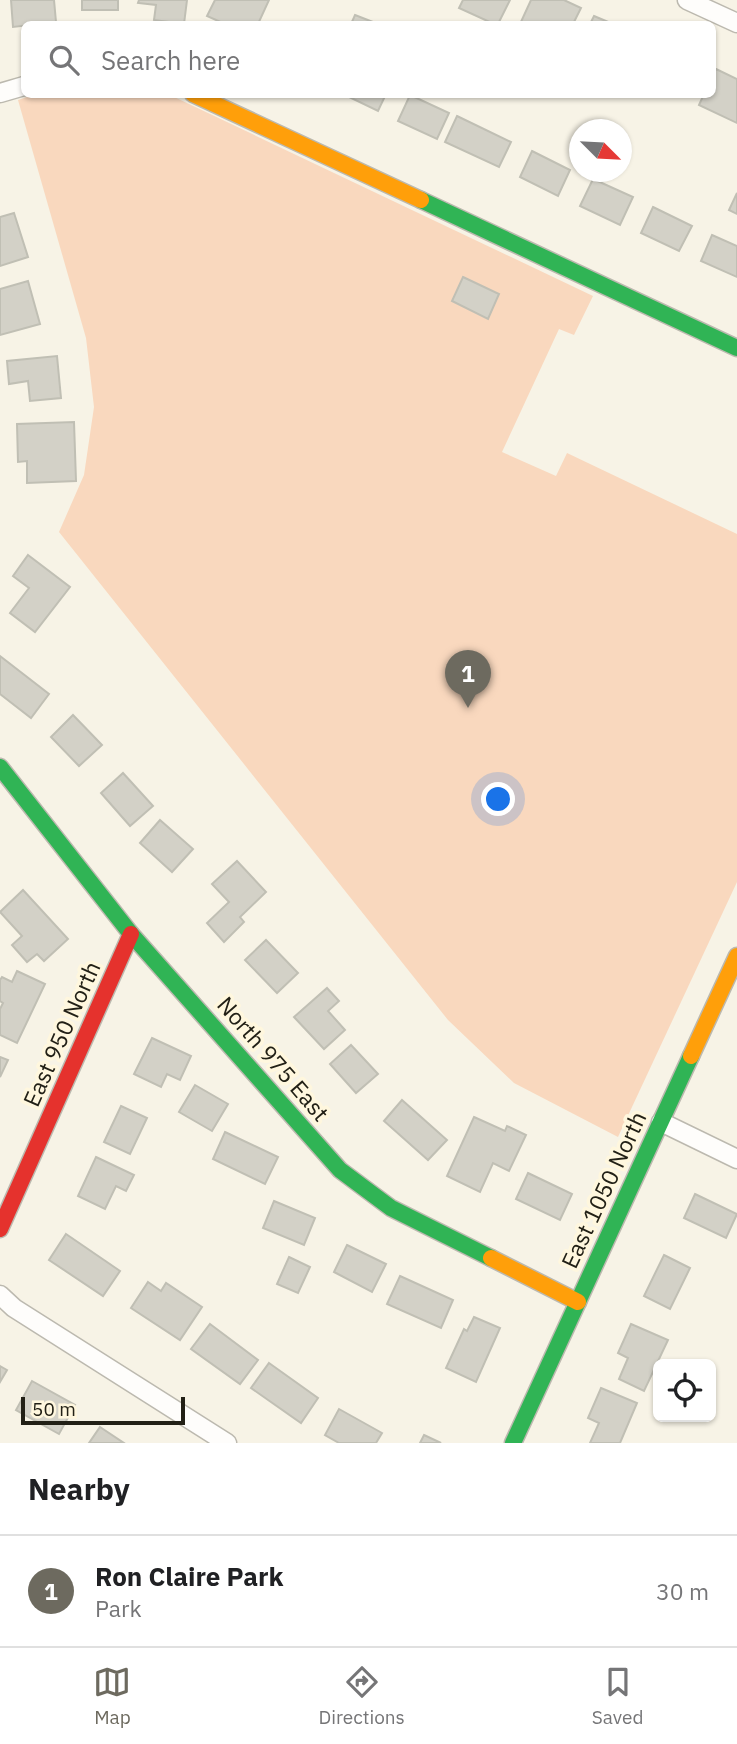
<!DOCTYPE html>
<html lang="en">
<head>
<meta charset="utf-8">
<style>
  body { margin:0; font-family:"IBM Plex Sans",sans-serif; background:#f6f6f6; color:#202124 }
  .controls { position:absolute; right:21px; bottom:21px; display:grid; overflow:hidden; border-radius:10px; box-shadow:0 2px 5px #0004 }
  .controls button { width:63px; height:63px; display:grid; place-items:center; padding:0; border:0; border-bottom:2px solid #e0e0e0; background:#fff; color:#202124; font:35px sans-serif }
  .compass { position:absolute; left:569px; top:119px; width:63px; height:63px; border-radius:50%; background:#fff; box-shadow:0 2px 5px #0004; rotate:114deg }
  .scale { position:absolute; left:21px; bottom:18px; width:164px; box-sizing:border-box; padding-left:7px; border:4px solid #222016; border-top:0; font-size:19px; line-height:24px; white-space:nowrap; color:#222016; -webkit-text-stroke:5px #fff7de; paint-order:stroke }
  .you { position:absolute; left:499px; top:800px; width:24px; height:24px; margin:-18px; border:5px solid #fff; border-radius:50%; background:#1a73e8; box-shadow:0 0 0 10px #1a73e833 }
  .badge { display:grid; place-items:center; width:46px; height:46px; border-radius:50%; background:#6d6a5f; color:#fff; font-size:23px; font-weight:700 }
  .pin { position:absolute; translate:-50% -58px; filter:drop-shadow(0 2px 4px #0008) }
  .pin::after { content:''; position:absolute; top:37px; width:24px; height:21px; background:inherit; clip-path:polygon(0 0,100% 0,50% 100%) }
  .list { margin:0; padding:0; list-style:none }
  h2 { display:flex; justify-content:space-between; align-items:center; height:91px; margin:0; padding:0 28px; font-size:30px }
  h2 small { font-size:23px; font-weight:400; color:#757577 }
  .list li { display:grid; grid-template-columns:46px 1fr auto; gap:21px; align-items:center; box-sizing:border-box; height:112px; padding:0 28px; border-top:2px solid #e0e0e0 }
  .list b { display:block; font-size:26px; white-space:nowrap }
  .list p { margin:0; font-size:23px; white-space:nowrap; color:#757577 }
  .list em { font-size:23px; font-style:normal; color:#757577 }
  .icon { flex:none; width:38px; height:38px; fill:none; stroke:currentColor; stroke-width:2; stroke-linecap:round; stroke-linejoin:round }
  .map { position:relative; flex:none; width:737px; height:1443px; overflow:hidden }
  .search { position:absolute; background:#fff; box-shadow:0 2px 5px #0004; left:21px; right:21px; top:21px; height:77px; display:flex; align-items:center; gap:18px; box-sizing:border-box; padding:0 24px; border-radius:10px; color:#757577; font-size:26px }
  .sheet { height:203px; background:#fff }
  nav { display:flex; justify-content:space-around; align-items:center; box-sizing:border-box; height:98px; border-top:2px solid #e0e0e0; background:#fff; font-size:19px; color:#757577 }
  nav a { display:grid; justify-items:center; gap:4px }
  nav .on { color:#6d6a5f }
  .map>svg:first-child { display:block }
  .green { fill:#f9d8be }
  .building { fill:#d3d1c7; stroke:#c0bfb4; stroke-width:2 }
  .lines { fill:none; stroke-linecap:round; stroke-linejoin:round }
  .street-casing { stroke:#bcb9af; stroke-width:21 }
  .fast-casing { stroke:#bcb9af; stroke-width:19 }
  .slow-casing { stroke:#bcb9af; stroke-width:19 }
  .jam-casing { stroke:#bcb9af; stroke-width:19 }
  .street { stroke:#fefdfb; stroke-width:18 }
  .fast { stroke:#30b455; stroke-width:16 }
  .slow { stroke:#ff9f0a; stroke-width:16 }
  .jam { stroke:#e5322d; stroke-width:16 }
  .labels { text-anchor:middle; stroke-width:7; stroke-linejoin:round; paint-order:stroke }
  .street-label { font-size:23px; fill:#222016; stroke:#fff7de }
</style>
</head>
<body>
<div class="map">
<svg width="737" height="1443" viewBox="0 0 737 1443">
  <rect width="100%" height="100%" fill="#f7f3e6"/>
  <polygon class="green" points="36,94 170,95 593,296 574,335 559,329 502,452 556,476 567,453 737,534 737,882 618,1137 514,1083 448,1020 59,532 84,475 94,407 86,338 18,100"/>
  <g class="building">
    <polygon points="11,0 54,0 56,22 13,27"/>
    <rect x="82" y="0" width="36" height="10"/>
    <polygon points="139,0 187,0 184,24 154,20 156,5 138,3"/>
    <polygon points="215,0 269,0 258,24 225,24 207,16"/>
    <polygon points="463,0 510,0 498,24 494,24 459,8"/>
    <polygon points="531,0 564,0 581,8 573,24 520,24"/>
    <polygon points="355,15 378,24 351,24"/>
    <polygon points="594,16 613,24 590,24"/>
    <polygon points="716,69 737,79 737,123 699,105 704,94 712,94 712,77"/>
    <polygon points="343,94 386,94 378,111"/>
    <polygon points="410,95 449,113 437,139 398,121"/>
    <polygon points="457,116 511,142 499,167 445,142"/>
    <polygon points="532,151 570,170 558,196 520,177"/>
    <polygon points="593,179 633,197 620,225 580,206"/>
    <polygon points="737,193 737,214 729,210"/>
    <polygon points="653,207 692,226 679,251 641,233"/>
    <polygon points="14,213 28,257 0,266 0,217"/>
    <polygon points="712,235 737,246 737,277 701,261"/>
    <polygon points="463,277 499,294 488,319 452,301"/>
    <polygon points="28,281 40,324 0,335 0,289"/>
    <polygon points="57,356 61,398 30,401 28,381 9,384 7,361"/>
    <polygon points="74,422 76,481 27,483 27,461 18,462 17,424"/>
    <polygon points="28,555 70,587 35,632 10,613 29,588 13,576"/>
    <polygon points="0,656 49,694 31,718 0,694"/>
    <polygon points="73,715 102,745 79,766 51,737"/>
    <polygon points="123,773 153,806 130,826 101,793"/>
    <polygon points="160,820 193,849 172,872 140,843"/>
    <polygon points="237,861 266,892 240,917 244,922 224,942 207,923 229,902 212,884"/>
    <polygon points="23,890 68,939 44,961 37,954 27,962 12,945 22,936 0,912"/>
    <polygon points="266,940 298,973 277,993 245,960"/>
    <polygon points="17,971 45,984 17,1043 0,1035 0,1009 3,1003 0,1001 0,980 2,977 12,982"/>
    <polygon points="327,988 339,1001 328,1011 345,1030 324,1049 294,1017"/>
    <polygon points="152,1038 191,1056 180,1080 167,1074 161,1087 134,1074"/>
    <polygon points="351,1045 378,1074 356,1093 330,1064"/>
    <polygon points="0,1057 8,1060 0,1077"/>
    <polygon points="195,1085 228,1104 212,1131 179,1112"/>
    <polygon points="402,1100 447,1140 428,1160 384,1121"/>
    <polygon points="121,1106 147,1118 130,1154 104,1142"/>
    <polygon points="474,1117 505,1131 507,1126 526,1135 509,1171 493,1163 480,1192 447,1176"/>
    <polygon points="225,1132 278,1157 265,1184 213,1159"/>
    <polygon points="96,1157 134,1175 126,1191 116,1186 105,1209 78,1196"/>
    <polygon points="528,1173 572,1194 560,1220 516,1199"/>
    <polygon points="695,1194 737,1214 726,1238 684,1218"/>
    <polygon points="274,1201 315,1218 304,1245 263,1228"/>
    <polygon points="66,1234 120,1271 103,1296 49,1260"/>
    <polygon points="347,1245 386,1264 372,1292 334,1272"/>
    <polygon points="664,1255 690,1268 670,1309 644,1296"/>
    <polygon points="289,1257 310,1267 298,1293 277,1284"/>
    <polygon points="400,1276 453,1300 441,1328 387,1304"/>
    <polygon points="148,1282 161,1291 166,1283 202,1307 180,1340 131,1308"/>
    <polygon points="474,1317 500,1328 476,1382 446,1368 464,1329 467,1331"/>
    <polygon points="210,1324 258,1360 240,1384 191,1349"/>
    <polygon points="631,1324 668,1340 644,1391 619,1379 628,1358 618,1353"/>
    <polygon points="269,1363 318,1398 301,1423 251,1388"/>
    <polygon points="0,1366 7,1370 0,1382"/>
    <polygon points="32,1381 75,1405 59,1434 16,1410"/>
    <polygon points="601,1388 637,1403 620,1443 590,1443 599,1423 588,1418"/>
    <polygon points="339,1409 382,1433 376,1443 339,1443 325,1435"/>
    <polygon points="100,1427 124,1443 89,1443"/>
    <polygon points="424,1435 441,1443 420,1443"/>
  </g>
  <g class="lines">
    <defs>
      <g id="street">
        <polyline points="687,0 737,23"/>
        <polyline points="0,93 24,86"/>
        <polyline points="661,1122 737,1159"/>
        <polyline points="0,1295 14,1308 227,1443"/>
      </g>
      <g id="fast">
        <polyline points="421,200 737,348"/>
        <polyline points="0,767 131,934 340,1170 391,1208 491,1258"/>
        <polyline points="513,1443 691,1056"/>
      </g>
      <g id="slow">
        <polyline points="193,94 421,200"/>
        <polyline points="691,1056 737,956"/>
        <polyline points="491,1258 578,1302"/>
      </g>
      <polyline id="jam" points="0,1229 131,934"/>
    </defs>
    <use href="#street" class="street-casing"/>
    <use href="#fast" class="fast-casing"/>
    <use href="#slow" class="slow-casing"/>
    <use href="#jam" class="jam-casing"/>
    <use href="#street" class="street"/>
    <use href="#fast" class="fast"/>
    <use href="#slow" class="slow"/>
    <use href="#jam" class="jam"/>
  </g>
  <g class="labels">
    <g class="street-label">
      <text transform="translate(62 1034) rotate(-66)" y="8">East 950 North</text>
      <text transform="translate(273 1059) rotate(49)" y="8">North 975 East</text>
      <text transform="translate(604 1190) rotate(-65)" y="8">East 1050 North</text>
    </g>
  </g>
</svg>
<div class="controls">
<button><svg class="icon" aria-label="locate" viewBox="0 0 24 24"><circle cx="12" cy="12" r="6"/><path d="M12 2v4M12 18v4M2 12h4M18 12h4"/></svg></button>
</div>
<svg class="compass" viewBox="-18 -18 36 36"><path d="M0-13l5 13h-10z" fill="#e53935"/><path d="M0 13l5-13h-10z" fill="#757577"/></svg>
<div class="scale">50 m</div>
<div class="you"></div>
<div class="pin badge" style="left:468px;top:708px">1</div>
<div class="search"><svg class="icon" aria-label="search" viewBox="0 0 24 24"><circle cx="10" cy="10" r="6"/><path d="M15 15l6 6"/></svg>Search here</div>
</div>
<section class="sheet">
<h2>Nearby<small></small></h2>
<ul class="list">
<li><span class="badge">1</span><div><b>Ron Claire Park</b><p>Park</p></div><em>30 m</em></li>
</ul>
</section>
<nav>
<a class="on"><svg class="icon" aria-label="map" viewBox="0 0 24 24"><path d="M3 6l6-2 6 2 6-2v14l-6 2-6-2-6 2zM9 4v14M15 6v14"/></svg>Map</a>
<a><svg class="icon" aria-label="directions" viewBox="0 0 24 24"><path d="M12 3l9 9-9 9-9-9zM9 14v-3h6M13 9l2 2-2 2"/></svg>Directions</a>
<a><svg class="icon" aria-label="saved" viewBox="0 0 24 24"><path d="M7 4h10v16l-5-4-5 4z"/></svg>Saved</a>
</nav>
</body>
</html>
